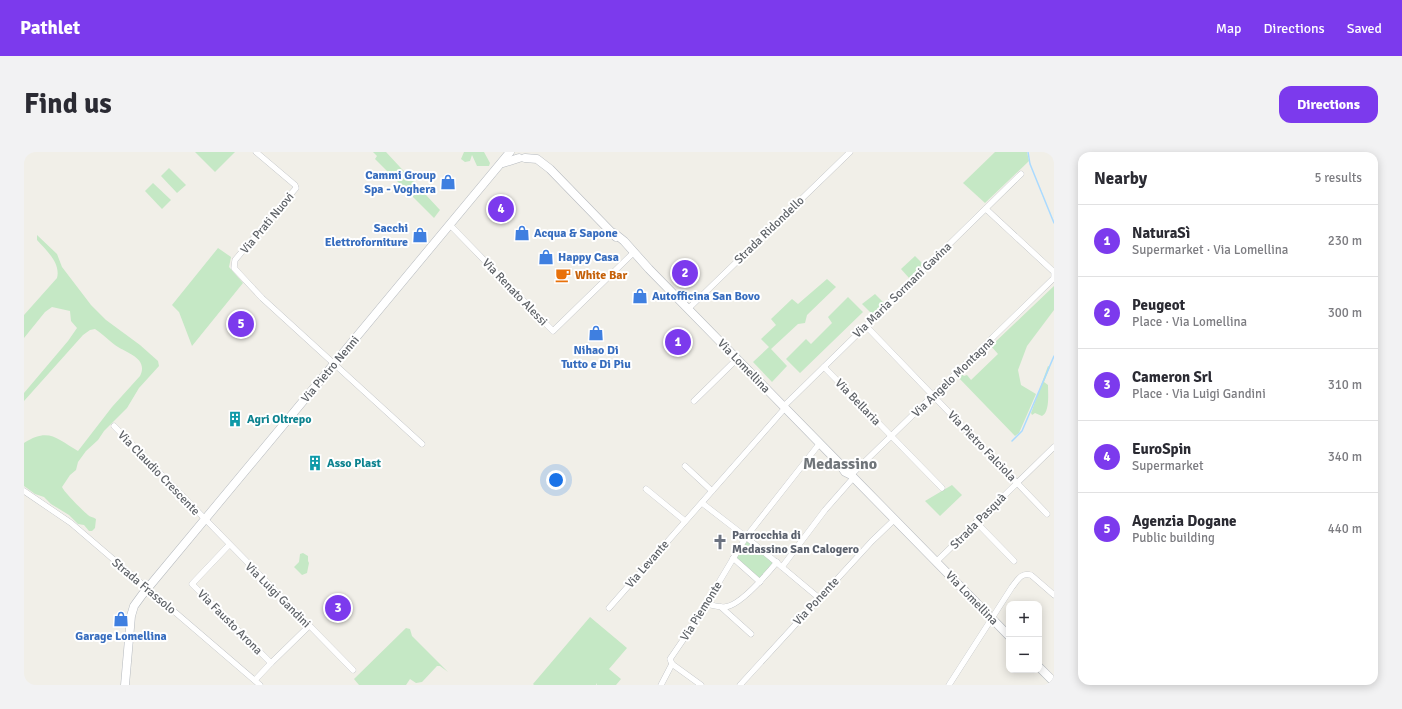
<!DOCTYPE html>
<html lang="en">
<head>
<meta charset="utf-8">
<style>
  body { margin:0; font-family:Signika,sans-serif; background:#f2f2f3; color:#2b2b33 }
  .controls { position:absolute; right:12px; bottom:12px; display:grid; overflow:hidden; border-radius:8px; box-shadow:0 2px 10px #0003 }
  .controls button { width:36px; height:36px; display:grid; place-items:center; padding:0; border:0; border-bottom:1px solid #e1e1e2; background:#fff; color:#2b2b33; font:20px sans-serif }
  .you { position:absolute; left:532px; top:328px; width:14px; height:14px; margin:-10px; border:3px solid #fff; border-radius:50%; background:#1a73e8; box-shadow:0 0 0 6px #1a73e833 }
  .badge { display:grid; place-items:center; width:26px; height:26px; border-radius:50%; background:#7c3aed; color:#fff; font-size:13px; font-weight:700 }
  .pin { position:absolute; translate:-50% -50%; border:2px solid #fff; box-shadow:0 1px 4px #0006 }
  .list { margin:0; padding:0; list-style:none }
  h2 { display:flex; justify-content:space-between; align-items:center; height:52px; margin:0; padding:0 16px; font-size:17px }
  h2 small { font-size:13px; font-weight:400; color:#7c7c81 }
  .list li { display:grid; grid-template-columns:26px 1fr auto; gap:12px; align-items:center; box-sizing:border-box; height:72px; padding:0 16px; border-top:1px solid #e1e1e2 }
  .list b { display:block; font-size:15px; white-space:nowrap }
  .list p { margin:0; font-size:13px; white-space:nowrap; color:#7c7c81 }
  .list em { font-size:13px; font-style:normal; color:#7c7c81 }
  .map { position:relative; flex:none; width:1030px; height:533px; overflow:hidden; border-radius:12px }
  header { display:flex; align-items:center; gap:24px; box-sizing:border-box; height:56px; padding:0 20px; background:#7c3aed; color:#fff }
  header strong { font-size:19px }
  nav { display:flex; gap:22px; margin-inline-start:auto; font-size:14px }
  .intro { display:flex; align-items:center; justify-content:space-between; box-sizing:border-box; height:96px; padding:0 24px }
  h1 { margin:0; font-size:28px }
  .button { padding:10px 18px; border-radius:12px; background:#7c3aed; color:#fff; font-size:14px; font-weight:700 }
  main { display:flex; gap:24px; padding:0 24px }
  aside { flex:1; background:#fff; border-radius:12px; box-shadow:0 2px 10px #0003 }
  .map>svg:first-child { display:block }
  .green { fill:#c5e8c5 }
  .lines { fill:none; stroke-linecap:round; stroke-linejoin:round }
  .stream { stroke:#aadaff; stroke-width:1.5 }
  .street-casing { stroke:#b5b8bc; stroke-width:6 }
  .secondary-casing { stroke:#b6babf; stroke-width:9 }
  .street { stroke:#fff; stroke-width:5.5 }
  .secondary { stroke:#fff; stroke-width:8 }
  .labels { text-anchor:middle; stroke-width:4; stroke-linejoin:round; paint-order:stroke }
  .shop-label { font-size:12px; font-weight:bold; fill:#366cbe; stroke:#fff; text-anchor:start }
  .street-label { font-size:12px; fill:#5f6368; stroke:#fff }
  .food-label { font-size:12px; font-weight:bold; fill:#c56008; stroke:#fff; text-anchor:start }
  .culture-label { font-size:12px; font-weight:bold; fill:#0d838f; stroke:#fff; text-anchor:start }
  .worship-label { font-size:12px; font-weight:bold; fill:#5b616d; stroke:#fff; text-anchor:start }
  .district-label { font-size:16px; font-weight:bold; fill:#70757a; stroke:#fff }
</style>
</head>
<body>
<header>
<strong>Pathlet</strong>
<nav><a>Map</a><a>Directions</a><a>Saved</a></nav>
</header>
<div class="intro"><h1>Find us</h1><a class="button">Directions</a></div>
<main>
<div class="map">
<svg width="1030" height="533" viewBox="0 0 1030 533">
  <rect width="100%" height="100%" fill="#f1efe8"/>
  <g class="green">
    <polygon points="171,0 211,0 191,20"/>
    <polygon points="349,0 362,0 416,58 410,66 351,7 353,4"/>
    <polygon points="440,0 460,0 466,11 465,14 453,14 448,3 446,9 441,10 437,7"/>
    <polygon points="971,0 1003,0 1005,9 961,51 939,31"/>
    <polygon points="145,16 162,33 153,41 137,24"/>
    <polygon points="129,31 147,48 138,57 121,39"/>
    <path d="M13 83 33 102 38 115 67 153 82 168 116 193 134 209 135 214 115 236 103 256 80 279 74 288 62 299 54 310 52 318 46 323 38 335C40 340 59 359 64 363 66 365 69 365 72 367L71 376 68 379H65L60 373 54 372 45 363 27 352 20 345 11 342 0 334V291C25 275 33 287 54 299L88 255 116 224C125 206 102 201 91 193 84 188 79 182 71 177L66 178 59 183 0 249V241L44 189 53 176 47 169 46 159 28 155 21 160 0 186V163L33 126C37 111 22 98 13 88Z"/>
    <polygon points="194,96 207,105 205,115 219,131 168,194 155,160 148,153"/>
    <polygon points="891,104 899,112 885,126 877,117"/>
    <polygon points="803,127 812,135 783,163 781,171 774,172 747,197 763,214 748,230 729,210 745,195 737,187 752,173 747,167 768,147 774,152"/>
    <polygon points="1030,134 1030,158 1003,194 994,218 997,233 1012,242 995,281 991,284 933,224 936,221 940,224 943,223 947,228 974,202 967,194"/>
    <polygon points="851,142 860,151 848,162 838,152"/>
    <polygon points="824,145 839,160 776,221 762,207 782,187 787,192 808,171 804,165"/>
    <path d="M1024 214 1026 215 1020 230 1024 233C1024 242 1026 260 1018 264L1011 261 1008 263 1007 261Z"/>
    <polygon points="928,333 938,343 916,364 901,349"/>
    <polygon points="723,389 750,411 736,427 712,407"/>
    <polygon points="279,401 284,404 284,409 285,411 283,421 278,423 270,415 275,410 276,402"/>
    <polygon points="566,465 603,496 585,517 597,527 592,533 573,533 573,531 572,533 510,533 509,532"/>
    <polygon points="382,476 386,477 388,484 424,520 416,514 413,514 398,530 392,531 386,527 382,533 335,533 330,527"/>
  </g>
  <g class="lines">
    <g class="stream">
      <polyline points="1004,0 1006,12 1030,71"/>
      <polyline points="988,289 998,279 1030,204"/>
    </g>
    <defs>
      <g id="street">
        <polyline points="232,0 271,33 272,36 211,108 210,116 238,146 398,292"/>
        <polyline points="962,57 1030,120 1030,124"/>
        <polyline points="426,73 529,179 608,102"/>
        <polyline points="664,157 826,0"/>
        <polyline points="842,174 1023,362"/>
        <polyline points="800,215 918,336"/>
        <polyline points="670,249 713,207"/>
        <polyline points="760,254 997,22"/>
        <polyline points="90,274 329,518"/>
        <polyline points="661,314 688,339"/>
        <polyline points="827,323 1030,126"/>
        <polyline points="622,337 661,369"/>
        <polyline points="0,339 47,371 236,533"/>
        <polyline points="678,351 722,385 795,446"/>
        <polyline points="952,370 990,409"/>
        <polyline points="205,393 168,432 247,511 285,474"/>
        <polyline points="709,406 736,430"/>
        <polyline points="912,410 1030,295"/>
        <polyline points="758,415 801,358 830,325"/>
        <path d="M681 452C688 453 694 455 700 455 715 455 743 422 753 410"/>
        <polyline points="697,455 727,482"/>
        <polyline points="585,456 761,256"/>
        <polyline points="648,512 646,507 670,472 722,385 796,291"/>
        <polyline points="648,512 677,533"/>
        <polyline points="231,528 247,511"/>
        <polyline points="637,533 648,512"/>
        <polyline points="716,533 848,389 871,367"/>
        <path d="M925 533 988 435C993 429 997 420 1007 423L1030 443"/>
      </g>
      <g id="secondary">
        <polyline points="501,6 513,7 526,17 592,85"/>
        <polyline points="479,11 495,6"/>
        <polyline points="590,81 600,89 625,117 815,311 821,320 827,323 985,484"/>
        <polyline points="1015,515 1030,530"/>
        <polyline points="101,533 107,464 110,454 118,443 486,0"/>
      </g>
    </defs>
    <use href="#street" class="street-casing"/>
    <use href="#secondary" class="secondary-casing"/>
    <use href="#street" class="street"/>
    <use href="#secondary" class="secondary"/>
  </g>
  <defs>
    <symbol id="shop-bare" viewBox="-9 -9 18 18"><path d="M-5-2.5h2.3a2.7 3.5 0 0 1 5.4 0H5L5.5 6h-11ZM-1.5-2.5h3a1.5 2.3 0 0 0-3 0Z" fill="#3f7fe0" stroke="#fff" stroke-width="2.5" paint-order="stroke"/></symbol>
    <symbol id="cafe-bare" viewBox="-9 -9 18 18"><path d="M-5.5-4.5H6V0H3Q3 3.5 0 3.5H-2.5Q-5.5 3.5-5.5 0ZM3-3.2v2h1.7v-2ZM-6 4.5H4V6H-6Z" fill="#e8710a" stroke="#fff" stroke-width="2.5" paint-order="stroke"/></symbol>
    <symbol id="building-bare" viewBox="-9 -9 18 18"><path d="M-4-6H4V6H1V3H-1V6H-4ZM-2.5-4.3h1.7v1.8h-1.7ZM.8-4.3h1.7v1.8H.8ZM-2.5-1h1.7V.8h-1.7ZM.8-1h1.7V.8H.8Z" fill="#0f9aa8" stroke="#fff" stroke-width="2.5" paint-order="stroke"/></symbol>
    <symbol id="church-bare" viewBox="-9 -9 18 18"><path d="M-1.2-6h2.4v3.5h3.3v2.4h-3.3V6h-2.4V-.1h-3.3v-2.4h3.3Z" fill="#6b7280" stroke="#fff" stroke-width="2.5" paint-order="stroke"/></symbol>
  </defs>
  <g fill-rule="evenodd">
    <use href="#shop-bare" x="413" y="19" width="22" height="22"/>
    <use href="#shop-bare" x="487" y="70" width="22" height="22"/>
    <use href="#shop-bare" x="385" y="72" width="22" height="22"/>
    <use href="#shop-bare" x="511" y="94" width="22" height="22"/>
    <use href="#cafe-bare" x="528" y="112" width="22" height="22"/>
    <use href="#shop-bare" x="605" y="133" width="22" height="22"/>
    <use href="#shop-bare" x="561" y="170" width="22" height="22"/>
    <use href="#building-bare" x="200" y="256" width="22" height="22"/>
    <use href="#building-bare" x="280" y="300" width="22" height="22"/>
    <use href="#church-bare" x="685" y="379" width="22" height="22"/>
    <use href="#shop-bare" x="86" y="456" width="22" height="22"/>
  </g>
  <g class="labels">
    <g class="shop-label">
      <text x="412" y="27" text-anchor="end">Cammi Group<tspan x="412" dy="14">Spa - Voghera</tspan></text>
      <text x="384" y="80" text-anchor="end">Sacchi<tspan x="384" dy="14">Elettroforniture</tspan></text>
      <text x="510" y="85">Acqua &amp; Sapone</text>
      <text x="534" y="109">Happy Casa</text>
      <text x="628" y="148">Autofficina San Bovo</text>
      <text x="572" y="202" text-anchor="middle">Nihao Di<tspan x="572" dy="14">Tutto e Di Piu</tspan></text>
      <text x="97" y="488" text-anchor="middle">Garage Lomellina</text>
    </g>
    <g class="street-label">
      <text transform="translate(243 71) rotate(-50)" y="4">Via Prati Nuovi</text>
      <text transform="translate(745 78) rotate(-44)" y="4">Strada Ridondello</text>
      <text transform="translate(878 138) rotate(-44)" y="4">Via Maria Sormani Gavina</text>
      <text transform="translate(491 140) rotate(46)" y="4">Via Renato Alessi</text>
      <text transform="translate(720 214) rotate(46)" y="4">Via Lomellina</text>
      <text transform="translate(306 217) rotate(-50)" y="4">Via Pietro Nenni</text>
      <text transform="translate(929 225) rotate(-44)" y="4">Via Angelo Montagna</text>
      <text transform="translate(834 250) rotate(46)" y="4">Via Bellaria</text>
      <text transform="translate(958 294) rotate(46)" y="4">Via Pietro Falciola</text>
      <text transform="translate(135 321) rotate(46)" y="4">Via Claudio Crescente</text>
      <text transform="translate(954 369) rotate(-45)" y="4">Strada Pasquà</text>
      <text transform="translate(623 412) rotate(-49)" y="4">Via Levante</text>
      <text transform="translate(120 434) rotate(40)" y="4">Strada Frassolo</text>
      <text transform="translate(254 443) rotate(45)" y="4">Via Luigi Gandini</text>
      <text transform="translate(948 446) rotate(46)" y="4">Via Lomellina</text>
      <text transform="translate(792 449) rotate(-47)" y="4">Via Ponente</text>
      <text transform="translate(677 459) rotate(-58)" y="4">Via Piemonte</text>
      <text transform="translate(206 470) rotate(45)" y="4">Via Fausto Arona</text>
    </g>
    <g class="food-label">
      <text x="551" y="127">White Bar</text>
    </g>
    <g class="culture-label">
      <text x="223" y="271">Agri Oltrepo</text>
      <text x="303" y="315">Asso Plast</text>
    </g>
    <g class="worship-label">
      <text x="708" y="387">Parrocchia di<tspan x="708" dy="14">Medassino San Calogero</tspan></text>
    </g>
    <g class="district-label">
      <text x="816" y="317">Medassino</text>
    </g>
  </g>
</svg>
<div class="controls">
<button>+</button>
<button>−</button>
</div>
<div class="you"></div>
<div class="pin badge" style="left:654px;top:190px">1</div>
<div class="pin badge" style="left:661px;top:121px">2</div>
<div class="pin badge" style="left:314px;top:456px">3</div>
<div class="pin badge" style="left:477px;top:57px">4</div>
<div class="pin badge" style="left:217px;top:172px">5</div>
</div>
<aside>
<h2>Nearby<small>5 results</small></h2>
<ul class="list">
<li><span class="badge">1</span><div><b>NaturaSì</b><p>Supermarket · Via Lomellina</p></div><em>230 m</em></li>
<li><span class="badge">2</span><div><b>Peugeot</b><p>Place · Via Lomellina</p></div><em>300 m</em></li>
<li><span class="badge">3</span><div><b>Cameron Srl</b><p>Place · Via Luigi Gandini</p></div><em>310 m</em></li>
<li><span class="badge">4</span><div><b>EuroSpin</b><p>Supermarket</p></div><em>340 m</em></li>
<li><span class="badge">5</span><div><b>Agenzia Dogane</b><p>Public building</p></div><em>440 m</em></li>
</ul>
</aside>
</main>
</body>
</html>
